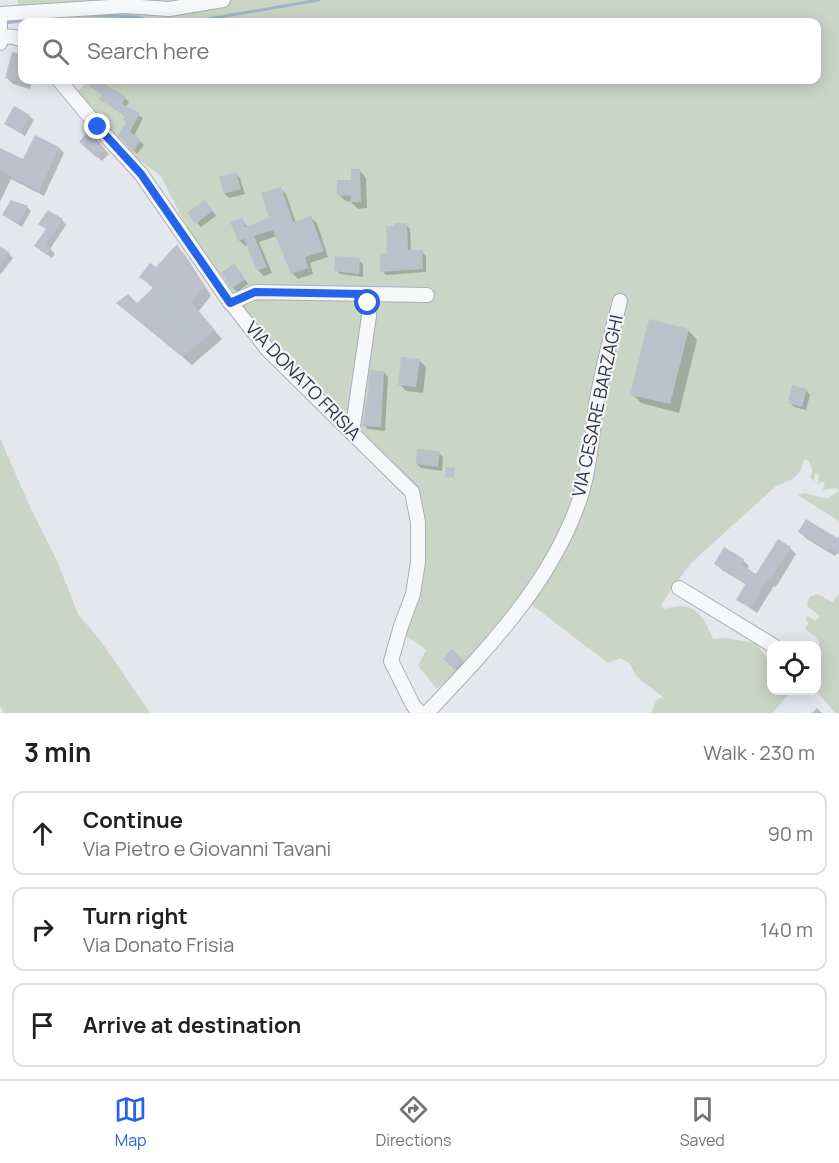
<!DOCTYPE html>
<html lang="en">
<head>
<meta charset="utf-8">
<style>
  body { margin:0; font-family:Manrope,sans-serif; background:#f6f6f6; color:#202124 }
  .controls { position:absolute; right:18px; bottom:18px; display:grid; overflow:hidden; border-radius:12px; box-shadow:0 3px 15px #0003 }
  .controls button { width:54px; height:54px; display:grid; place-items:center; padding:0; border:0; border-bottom:2px solid #e0e0e0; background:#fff; color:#202124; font:30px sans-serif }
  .stop { position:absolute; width:18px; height:18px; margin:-14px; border:4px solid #2563eb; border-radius:50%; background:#fff }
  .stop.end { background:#2563eb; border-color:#fff; box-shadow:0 2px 6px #0008 }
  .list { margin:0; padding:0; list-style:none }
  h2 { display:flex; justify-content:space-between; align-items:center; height:78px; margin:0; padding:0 24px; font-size:26px }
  h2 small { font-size:20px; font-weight:400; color:#757577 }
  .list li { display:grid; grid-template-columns:39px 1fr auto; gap:18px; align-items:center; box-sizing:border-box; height:84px; margin:0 12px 12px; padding:0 12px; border:2px solid #e0e0e0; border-radius:12px }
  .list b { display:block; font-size:22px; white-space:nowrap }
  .list p { margin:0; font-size:20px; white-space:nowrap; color:#757577 }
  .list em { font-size:20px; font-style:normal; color:#757577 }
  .icon { flex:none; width:33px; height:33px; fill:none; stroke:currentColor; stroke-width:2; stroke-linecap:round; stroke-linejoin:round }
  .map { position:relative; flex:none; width:839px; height:713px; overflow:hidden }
  .search { position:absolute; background:#fff; box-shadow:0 3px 15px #0003; left:18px; right:18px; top:18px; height:66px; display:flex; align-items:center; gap:15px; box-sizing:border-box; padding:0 21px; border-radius:12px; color:#757577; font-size:22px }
  .sheet { height:366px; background:#fff }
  nav { display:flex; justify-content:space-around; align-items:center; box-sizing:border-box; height:84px; border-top:2px solid #e0e0e0; background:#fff; font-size:16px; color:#757577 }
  nav a { display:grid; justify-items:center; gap:3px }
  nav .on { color:#2563eb }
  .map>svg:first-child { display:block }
  .green { fill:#c9d6c5 }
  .shadow { fill:#0003 }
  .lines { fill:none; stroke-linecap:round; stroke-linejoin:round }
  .stream { stroke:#9fb4cc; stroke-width:3 }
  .building { fill:#bbc0ca }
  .minor-casing { stroke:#a9aeb7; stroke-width:16 }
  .minor { stroke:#f7f8fa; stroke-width:14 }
  .route { stroke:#2563eb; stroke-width:8 }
  .labels { text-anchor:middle; stroke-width:4.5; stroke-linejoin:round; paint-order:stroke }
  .street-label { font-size:18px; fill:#2b3445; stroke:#f4f6f9 }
</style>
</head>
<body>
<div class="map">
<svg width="839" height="713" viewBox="0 0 839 713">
  <rect width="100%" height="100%" fill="#e4e7ec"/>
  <g class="green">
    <path d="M18 0H839V521L798 495 805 493 826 499 839 491 836 488 823 490 825 481 818 484 819 475 815 474 814 482 810 477 812 470 809 461 804 459C802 476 791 481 776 486L690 564 661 605 665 609C694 600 703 615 713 639L727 638 755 643 771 663 772 690 790 691 773 713H651L657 699 663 697 637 677 629 663 621 658 608 663 524 599 488 643 437 689 418 666 426 650 404 634 419 589 425 524 415 483 403 477 248 323 191 236 161 176 112 140 77 96 79 90 89 80H816V22H55L47 16 12 8 18 4Z"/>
    <polygon points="0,438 31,509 58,563 78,614 100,640 150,713 4,713 0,706"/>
    <polygon points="817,594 833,602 839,594 839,713 835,713 817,691 817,647 820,644 816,637 805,629 808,623 806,620 807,616 815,621 820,616 807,606 809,597"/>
  </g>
  <g class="shadow">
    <polygon points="13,53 22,56 22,80 32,80 30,89 13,84 7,78"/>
    <polygon points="96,80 125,98 129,102 125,108 143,118 134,136 144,145 137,154 120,135 128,123 126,117 101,99 103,95 91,86"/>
    <polygon points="29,116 34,120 25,136 6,124"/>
    <polygon points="89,133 109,154 102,161 82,143"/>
    <polygon points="35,137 59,148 64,153 44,196 11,179 0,202 0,150 23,162"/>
    <polygon points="360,171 366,178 367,208 358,209 351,202 346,201 339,195 353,182"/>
    <polygon points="236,174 240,178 245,194 229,198 225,194"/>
    <polygon points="280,188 286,194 296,223 311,218 317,223 328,257 310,263 313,274 298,279 292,273 277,236 259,242 272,273 264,276 258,270 248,245 245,246 239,240 242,220 248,227 271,219"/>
    <polygon points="209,206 216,216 201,227 197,223"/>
    <polygon points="27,207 31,211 22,227 4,215"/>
    <polygon points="62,220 66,225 50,249 55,254 52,258 40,250"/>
    <polygon points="406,224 410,229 411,252 421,251 426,256 426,272 386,275 382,271 388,255"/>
    <polygon points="177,247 185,255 211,296 198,312 222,339 192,365 127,311 138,305 154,289 141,277 156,270"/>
    <polygon points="0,253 9,254 13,258 0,275"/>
    <polygon points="359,260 363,264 363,277 340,274 336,270"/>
    <polygon points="238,269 248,284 237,292 233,288"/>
    <polygon points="688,330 697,340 679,413 641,403 632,394"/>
    <polygon points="419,360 426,367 423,393 406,391 400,384"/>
    <polygon points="384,372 388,377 385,431 368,429 364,425"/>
    <polygon points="806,390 810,395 806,410 794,407 790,403"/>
    <polygon points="439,453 443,457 442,471 421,468 417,464"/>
    <polygon points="800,532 837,539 839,536 839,555 837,553 835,556 807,539"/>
    <polygon points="790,548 796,554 776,587 774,586 757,613 738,599 747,585 722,570 716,564 743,560 749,566 747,570 757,576"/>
    <polygon points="452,652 467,666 460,673 445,659"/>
    <polygon points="817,708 822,713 812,713"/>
  </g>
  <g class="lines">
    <g class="stream">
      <polyline points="88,15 137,17 154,22"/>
      <polyline points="191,22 319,0"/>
      <polyline points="5,23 49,17"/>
    </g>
  </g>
  <g class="building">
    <polygon points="12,52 22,54 22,83 5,78"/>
    <polygon points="94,80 105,80 103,83 126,97 122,104 140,113 130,132 141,140 133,152 118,135 127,122 123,120 125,116 99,99 102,94 104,96 90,86"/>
    <polygon points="14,106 30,115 20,133 4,124"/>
    <polygon points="89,130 105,149 97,158 79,142"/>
    <polygon points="35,135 59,147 39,192 0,170 0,148 23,159"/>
    <polygon points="351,169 360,169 361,202 350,202 351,196 337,195 337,180 351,180"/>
    <polygon points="236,172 241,189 224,194 219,177"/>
    <polygon points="281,187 293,222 311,216 324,251 305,257 308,268 291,274 273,230 254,236 267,267 257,271 244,239 238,241 230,222 243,218 245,227 269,218 261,193"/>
    <polygon points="11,200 28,206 18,224 2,215"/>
    <polygon points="205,200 213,211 195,224 187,213"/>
    <polygon points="48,210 63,219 46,244 52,248 47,255 34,246 46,229 38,224"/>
    <polygon points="394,223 407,223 408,250 422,250 423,269 380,272 380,254 387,253 386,226 394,226"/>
    <polygon points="177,244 204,287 191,302 215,330 183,357 116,303 128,294 137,303 154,287 139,277 150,263 156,267"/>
    <polygon points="0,246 10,253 0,266"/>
    <polygon points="335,256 360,258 359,274 334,271"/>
    <polygon points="234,263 245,279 232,289 221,273"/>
    <polygon points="649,319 689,329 670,404 630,395"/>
    <polygon points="401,357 420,359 416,387 398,385"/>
    <polygon points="370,370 384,371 381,427 362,426 366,403 367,403"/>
    <polygon points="792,385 807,389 802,407 788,403"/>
    <polygon points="417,449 440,451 438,467 416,464"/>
    <polygon points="446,467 455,468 454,478 445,477"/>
    <polygon points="806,519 839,539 839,554 829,548 828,550 798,532"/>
    <polygon points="778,539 791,547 770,582 767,581 750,608 736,600 746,583 714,564 724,547 744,559 741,564 756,574"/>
    <polygon points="452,649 464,661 455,670 443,659"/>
  </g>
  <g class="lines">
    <defs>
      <g id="minor">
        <polyline points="0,14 125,6 169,9 223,0"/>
        <polyline points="0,15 0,43"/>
        <polyline points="0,36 14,37 22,40"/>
        <polyline points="59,80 98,127 141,174 227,298 268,350 412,492 418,522 418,562 413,594 401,626 391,661 413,705 420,713"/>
        <polyline points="230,303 255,292 427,295"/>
        <polyline points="352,433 369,316 368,303 364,294"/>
        <polyline points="679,588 774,646"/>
        <path d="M427 713C488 648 555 580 582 492 592 460 592 427 598 394 604 362 612 332 620 301"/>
      </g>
    </defs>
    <use href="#minor" class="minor-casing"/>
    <use href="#minor" class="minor"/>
  </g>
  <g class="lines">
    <polyline class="route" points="98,127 141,174 230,303 255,292 364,294 368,303"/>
  </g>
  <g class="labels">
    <g class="street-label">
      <text transform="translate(303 381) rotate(46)" y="6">VIA DONATO FRISIA</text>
      <text transform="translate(598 406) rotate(-78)" y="6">VIA CESARE BARZAGHI</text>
    </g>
  </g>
</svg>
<div class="controls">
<button><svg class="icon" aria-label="locate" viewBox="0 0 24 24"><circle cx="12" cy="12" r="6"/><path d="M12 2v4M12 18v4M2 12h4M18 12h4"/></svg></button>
</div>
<div class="stop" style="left:368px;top:303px"></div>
<div class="stop end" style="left:98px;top:127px"></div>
<div class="search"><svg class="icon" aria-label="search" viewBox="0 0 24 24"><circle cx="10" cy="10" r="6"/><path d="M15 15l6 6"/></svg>Search here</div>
</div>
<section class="sheet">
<h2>3 min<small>Walk · 230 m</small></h2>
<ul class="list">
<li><svg class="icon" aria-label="ahead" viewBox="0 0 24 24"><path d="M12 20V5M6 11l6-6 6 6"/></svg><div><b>Continue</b><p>Via Pietro e Giovanni Tavani</p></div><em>90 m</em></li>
<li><svg class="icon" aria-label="right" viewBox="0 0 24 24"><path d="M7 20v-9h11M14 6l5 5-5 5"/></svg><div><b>Turn right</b><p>Via Donato Frisia</p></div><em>140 m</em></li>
<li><svg class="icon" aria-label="arrive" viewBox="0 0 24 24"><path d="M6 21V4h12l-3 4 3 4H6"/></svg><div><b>Arrive at destination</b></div></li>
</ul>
</section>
<nav>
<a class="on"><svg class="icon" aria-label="map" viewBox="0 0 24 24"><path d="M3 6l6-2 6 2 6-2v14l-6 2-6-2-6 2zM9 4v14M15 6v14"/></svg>Map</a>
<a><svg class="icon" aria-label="directions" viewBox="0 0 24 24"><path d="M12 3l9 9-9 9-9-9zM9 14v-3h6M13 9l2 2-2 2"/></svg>Directions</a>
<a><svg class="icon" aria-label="saved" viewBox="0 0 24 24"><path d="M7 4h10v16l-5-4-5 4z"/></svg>Saved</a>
</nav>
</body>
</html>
